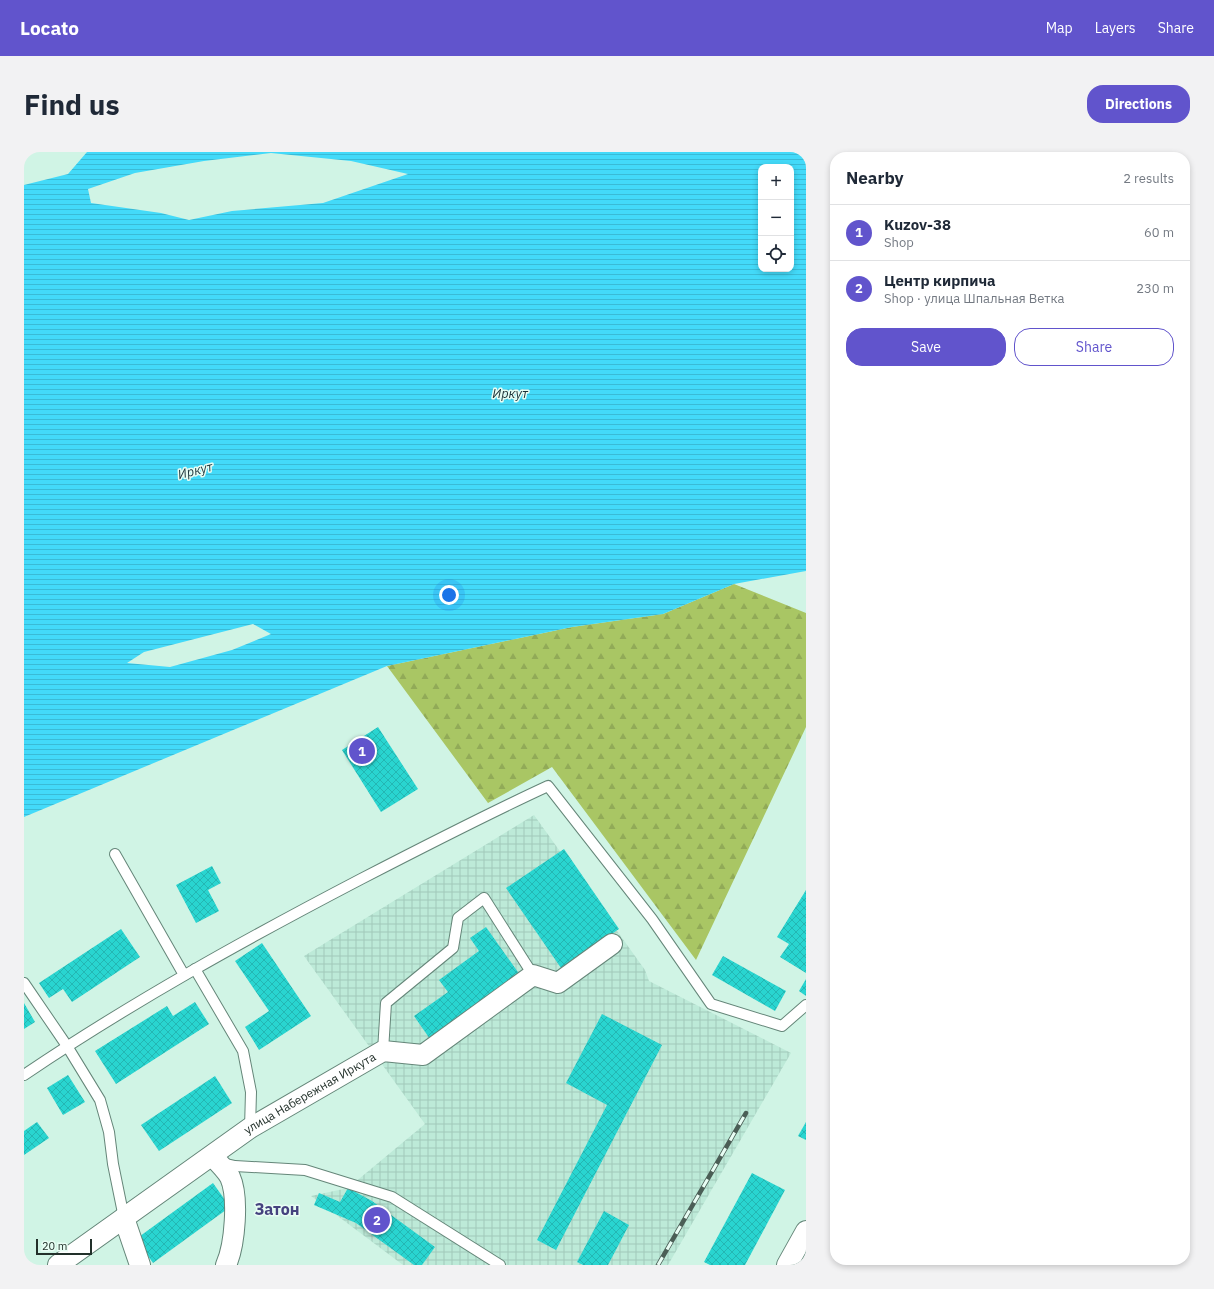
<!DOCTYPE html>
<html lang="en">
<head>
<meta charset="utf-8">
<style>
  body { margin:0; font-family:"IBM Plex Sans",sans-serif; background:#f2f2f3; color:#1f2937 }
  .controls { position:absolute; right:12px; top:12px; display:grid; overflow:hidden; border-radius:8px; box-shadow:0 2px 6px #0003 }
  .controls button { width:36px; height:36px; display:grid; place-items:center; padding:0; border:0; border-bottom:1px solid #e0e1e3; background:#fff; color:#1f2937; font:20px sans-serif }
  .scale { position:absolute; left:12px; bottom:10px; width:56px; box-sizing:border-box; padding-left:4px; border:2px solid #22302a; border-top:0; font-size:11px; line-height:14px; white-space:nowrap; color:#22302a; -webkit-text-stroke:3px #e8fdf4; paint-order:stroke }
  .you { position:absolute; left:425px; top:443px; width:14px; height:14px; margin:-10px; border:3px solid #fff; border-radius:50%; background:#1a73e8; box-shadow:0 0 0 6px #1a73e833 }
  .badge { display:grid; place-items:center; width:26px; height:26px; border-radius:50%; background:#6154cc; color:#fff; font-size:13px; font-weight:700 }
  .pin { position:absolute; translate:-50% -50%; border:2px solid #fff; box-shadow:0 1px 4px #0006 }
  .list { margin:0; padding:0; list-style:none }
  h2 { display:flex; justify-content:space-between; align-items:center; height:52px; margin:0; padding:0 16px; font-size:17px }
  h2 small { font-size:13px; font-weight:400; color:#747a83 }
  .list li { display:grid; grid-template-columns:26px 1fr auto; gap:12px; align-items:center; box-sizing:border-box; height:56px; padding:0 16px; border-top:1px solid #e0e1e3 }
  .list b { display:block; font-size:15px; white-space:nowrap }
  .list p { margin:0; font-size:13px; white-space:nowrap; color:#747a83 }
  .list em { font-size:13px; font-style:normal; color:#747a83 }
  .actions { display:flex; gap:8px; padding:12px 16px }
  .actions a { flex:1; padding:9px 0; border:1px solid #6154cc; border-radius:16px; text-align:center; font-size:14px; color:#6154cc }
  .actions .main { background:#6154cc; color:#fff }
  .icon { flex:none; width:22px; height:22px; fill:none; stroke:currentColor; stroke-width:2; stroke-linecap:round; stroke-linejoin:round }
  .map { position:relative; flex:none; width:782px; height:1113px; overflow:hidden; border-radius:16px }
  header { display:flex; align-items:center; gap:24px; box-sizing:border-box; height:56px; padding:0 20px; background:#6154cc; color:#fff }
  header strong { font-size:19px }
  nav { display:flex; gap:22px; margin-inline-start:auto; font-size:14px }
  .intro { display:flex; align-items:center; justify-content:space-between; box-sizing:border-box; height:96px; padding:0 24px }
  h1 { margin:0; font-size:28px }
  .button { padding:10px 18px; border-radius:16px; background:#6154cc; color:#fff; font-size:14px; font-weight:700 }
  main { display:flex; gap:24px; padding:0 24px }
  aside { flex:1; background:#fff; border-radius:16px; box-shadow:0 2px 6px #0003 }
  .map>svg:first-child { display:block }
  .industrial { fill:url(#industrial-grid) }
  .forest { fill:url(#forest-firs) }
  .water { fill:url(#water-rules); fill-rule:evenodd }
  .building { fill:url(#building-cross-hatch) }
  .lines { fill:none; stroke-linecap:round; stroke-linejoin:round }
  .lane-casing { stroke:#658679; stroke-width:12 }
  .street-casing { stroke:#658679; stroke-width:22 }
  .lane { stroke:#fff; stroke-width:10 }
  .street { stroke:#fff; stroke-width:20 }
  .rail-casing { stroke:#4b5e56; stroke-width:4.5 }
  .rail { stroke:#e8fdf4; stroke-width:3; stroke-dasharray:9; stroke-linecap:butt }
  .labels { text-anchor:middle; stroke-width:3; stroke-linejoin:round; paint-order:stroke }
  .street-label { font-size:12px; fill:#22302a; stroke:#e8fdf4 }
  .water-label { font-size:13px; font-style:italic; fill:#1a3238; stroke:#e8fdf4 }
  .district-label { font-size:16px; font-weight:bold; fill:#45427f; stroke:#e8fdf4 }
</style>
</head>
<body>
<header>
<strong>Locato</strong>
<nav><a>Map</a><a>Layers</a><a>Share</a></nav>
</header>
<div class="intro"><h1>Find us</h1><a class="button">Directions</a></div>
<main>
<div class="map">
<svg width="782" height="1113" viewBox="0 0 782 1113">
  <defs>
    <pattern id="industrial-grid" width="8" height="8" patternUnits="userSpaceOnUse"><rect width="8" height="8" fill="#bdead8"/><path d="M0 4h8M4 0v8" fill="none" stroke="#a2c9ba"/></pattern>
    <pattern id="forest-firs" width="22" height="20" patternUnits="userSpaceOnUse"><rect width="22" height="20" fill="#a9c664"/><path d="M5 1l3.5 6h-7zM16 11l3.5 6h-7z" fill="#91aa57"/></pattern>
    <pattern id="water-rules" width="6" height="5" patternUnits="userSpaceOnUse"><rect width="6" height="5" fill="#43daf9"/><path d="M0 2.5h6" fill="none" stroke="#3abbd6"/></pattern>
    <pattern id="building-cross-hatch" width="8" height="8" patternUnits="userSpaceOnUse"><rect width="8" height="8" fill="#29d5d0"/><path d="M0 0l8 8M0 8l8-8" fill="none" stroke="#24b7b3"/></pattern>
  </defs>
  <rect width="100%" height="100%" fill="#d0f4e5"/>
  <polygon class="industrial" points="510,663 621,818 625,829 767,901 644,1113 379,1113 287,1044 324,1036 401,972 280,804"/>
  <polygon class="forest" points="710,432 782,461 782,575 672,808 528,615 464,651 363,514 548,475 639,462"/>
  <path class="water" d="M63 0H782V419L710 432 639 462 548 475 363 514 0 665V33L44 22ZM247 1 327 9 384 22 299 51 208 59 165 68 137 61 67 51 64 37 111 21 180 9ZM737 15H767V117H737ZM229 472 247 482 208 498 146 515 103 511 120 500Z"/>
  <g class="building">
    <polygon points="354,575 394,637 357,660 318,598"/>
    <polygon points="540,697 595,777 537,816 482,736"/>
    <polygon points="188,714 197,731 184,738 195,759 172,771 152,733"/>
    <polygon points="782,738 782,821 756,805 765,792 753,785"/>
    <polygon points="462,775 496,823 406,887 390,864 424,840 415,828 455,799 446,786"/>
    <polygon points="97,777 116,805 48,850 39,837 25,846 15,831"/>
    <polygon points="238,791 287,864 235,898 221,875 245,859 211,809"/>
    <polygon points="699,804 762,839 751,859 688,823"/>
    <polygon points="782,827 782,844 775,839"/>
    <polygon points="171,850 185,872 92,932 71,899 143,854 149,864"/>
    <polygon points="0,851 11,870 0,877"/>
    <polygon points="578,862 638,893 532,1098 513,1088 583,953 542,931"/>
    <polygon points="44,923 61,950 39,963 23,936"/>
    <polygon points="191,924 208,951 135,999 117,973"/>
    <polygon points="13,970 25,986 0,1003 0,979"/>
    <polygon points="782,970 782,988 774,984"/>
    <polygon points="728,1021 761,1038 721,1113 686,1113 680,1110"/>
    <polygon points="189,1031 206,1055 129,1111 112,1087"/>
    <polygon points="324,1036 348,1049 411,1095 398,1113 390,1113 332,1071 290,1053 295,1041 316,1050"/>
    <polygon points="580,1059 605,1073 584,1113 559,1113 553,1110"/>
  </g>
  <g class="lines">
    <defs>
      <g id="lane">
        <polyline points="91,702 160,823"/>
        <polyline points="171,817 219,899 227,940 226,976"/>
        <polyline points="0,831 43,894 76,948 85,980 89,1012 100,1066"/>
        <polyline points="359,899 362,851 429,796 434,766 460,746 509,823"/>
        <path d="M0 923C108 850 222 787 337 727 399 695 461 663 524 634L628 767 687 852 758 874 782 853"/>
        <polyline points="198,1011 211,1014 281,1018 368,1045 476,1113"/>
      </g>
      <g id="street">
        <path d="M188 1004C194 1010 202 1018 206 1025 215 1045 211 1093 202 1113"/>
        <polyline points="100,1066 116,1113"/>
        <path id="s1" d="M34 1113 226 976 359 899 399 903 509 823 534 831 588 792"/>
        <polyline points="763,1113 782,1079"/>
      </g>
    </defs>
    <use href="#lane" class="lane-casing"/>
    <use href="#street" class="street-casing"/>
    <use href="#lane" class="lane"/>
    <use href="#street" class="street"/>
    <defs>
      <polyline id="rail" points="634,1113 722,961"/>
    </defs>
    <use href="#rail" class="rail-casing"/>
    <use href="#rail" class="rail"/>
  </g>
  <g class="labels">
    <g class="street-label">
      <text dy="4" stroke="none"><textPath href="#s1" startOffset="305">улица Набережная Иркута</textPath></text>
    </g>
    <g class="water-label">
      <text x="486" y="246">Иркут</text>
      <text transform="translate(171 318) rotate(-14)" y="5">Иркут</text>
    </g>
    <g class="district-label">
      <text x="253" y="1063">Затон</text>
    </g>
  </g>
</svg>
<div class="controls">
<button>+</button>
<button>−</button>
<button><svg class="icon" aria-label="locate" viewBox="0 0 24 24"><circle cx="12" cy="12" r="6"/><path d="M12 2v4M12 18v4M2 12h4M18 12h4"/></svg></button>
</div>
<div class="scale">20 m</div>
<div class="you"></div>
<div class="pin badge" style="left:338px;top:599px">1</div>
<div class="pin badge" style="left:353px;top:1068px">2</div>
</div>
<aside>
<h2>Nearby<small>2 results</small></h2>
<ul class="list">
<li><span class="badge">1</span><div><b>Kuzov-38</b><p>Shop</p></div><em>60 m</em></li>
<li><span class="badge">2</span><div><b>Центр кирпича</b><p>Shop · улица Шпальная Ветка</p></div><em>230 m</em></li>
</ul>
<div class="actions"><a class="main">Save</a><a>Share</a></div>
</aside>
</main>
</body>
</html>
